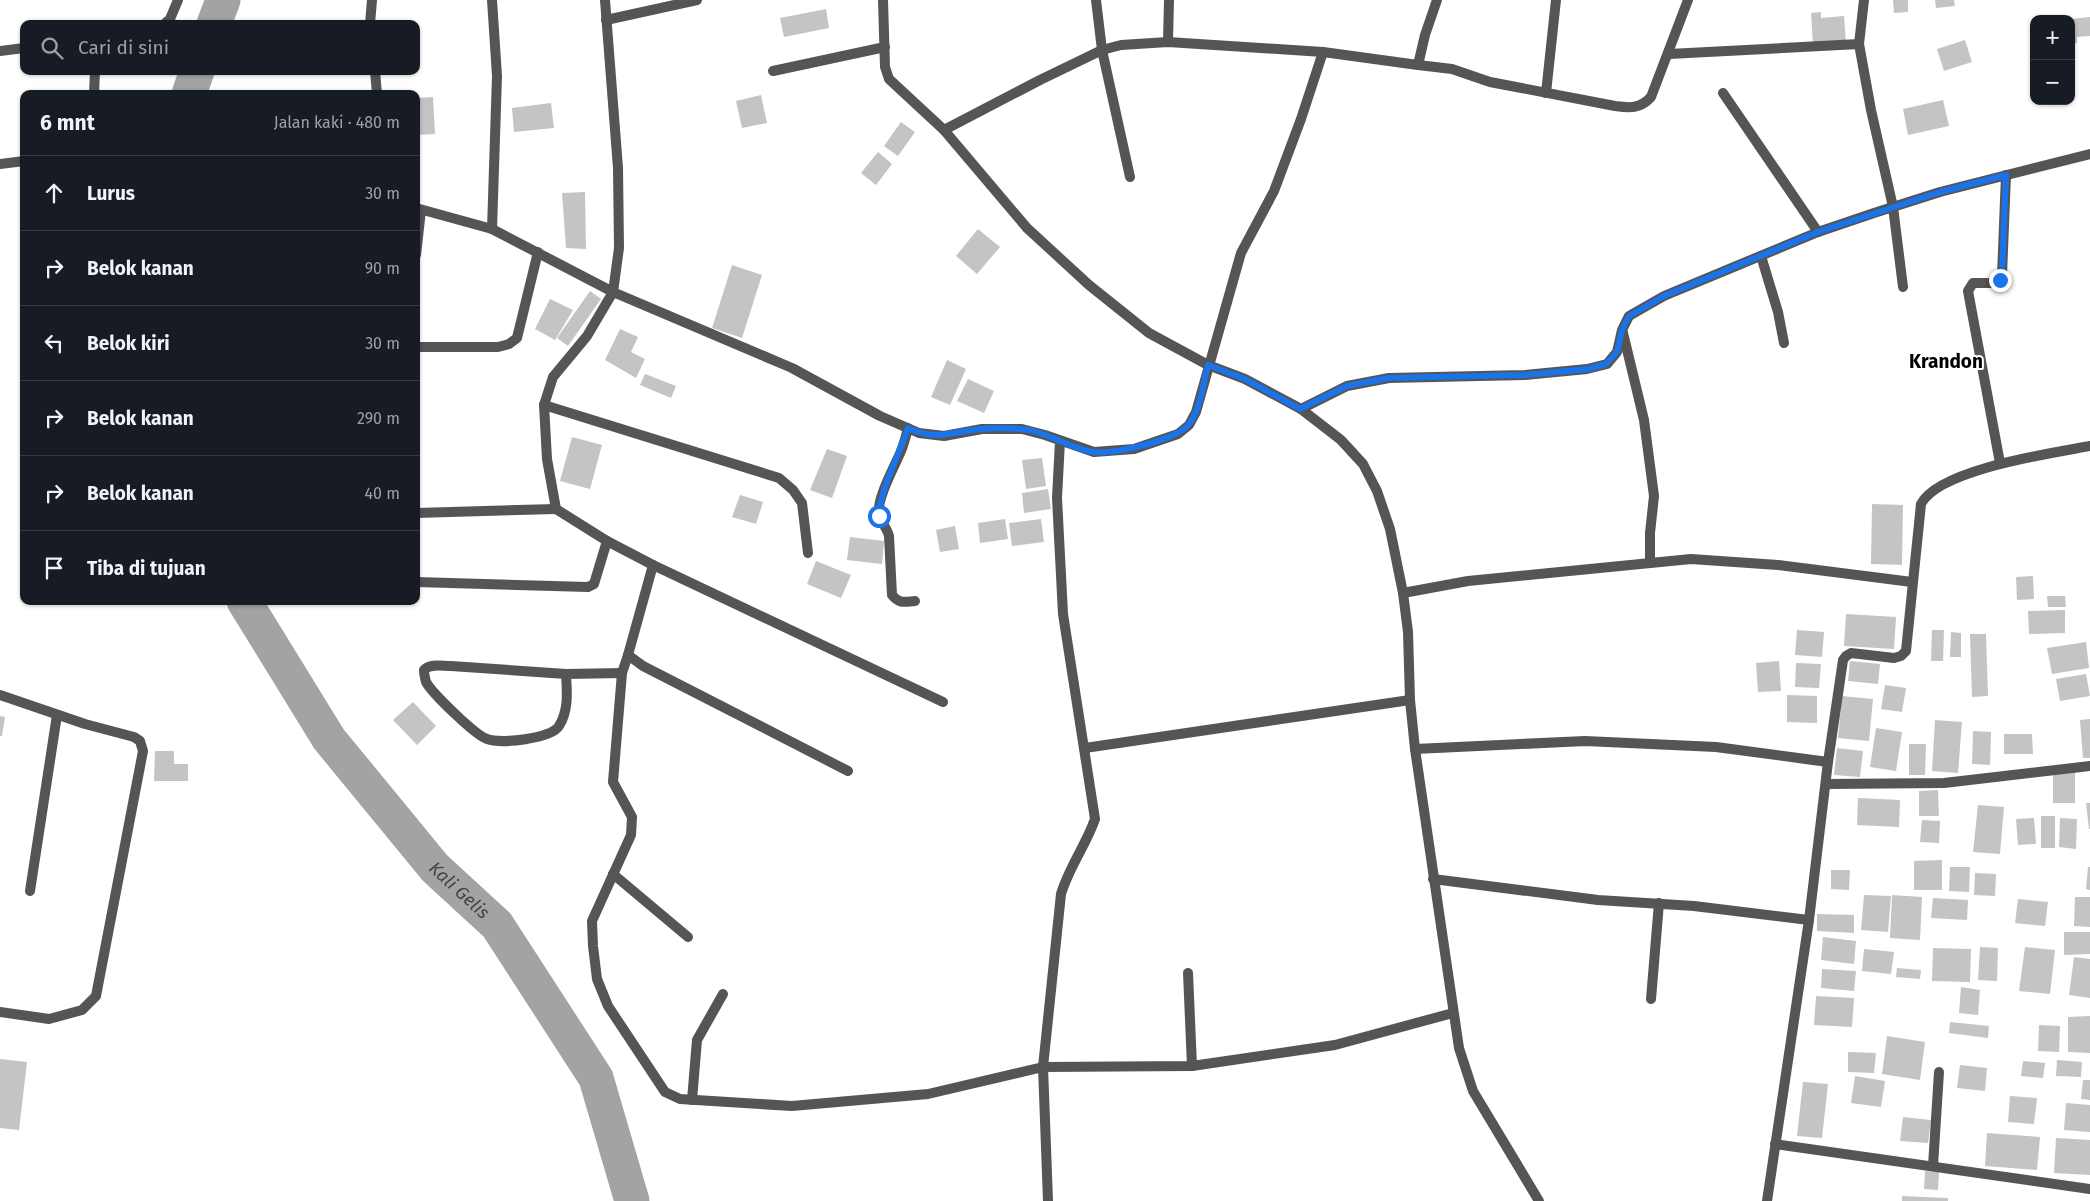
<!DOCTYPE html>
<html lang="id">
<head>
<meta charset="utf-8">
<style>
  body { margin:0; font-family:"Fira Sans",sans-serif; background:#242831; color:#f1f3f6 }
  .controls { position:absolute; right:15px; top:15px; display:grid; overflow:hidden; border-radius:10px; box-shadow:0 1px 4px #0004 }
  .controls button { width:45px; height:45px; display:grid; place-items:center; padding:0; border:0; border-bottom:1px solid #363941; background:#171b24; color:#f1f3f6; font:25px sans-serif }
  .stop { position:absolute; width:15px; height:15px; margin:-11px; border:4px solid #1a73e8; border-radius:50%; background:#fff }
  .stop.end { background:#1a73e8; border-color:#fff; box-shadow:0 1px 5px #0008 }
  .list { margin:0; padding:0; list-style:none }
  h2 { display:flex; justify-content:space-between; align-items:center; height:65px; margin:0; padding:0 20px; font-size:21px }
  h2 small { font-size:16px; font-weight:400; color:#9ea1a6 }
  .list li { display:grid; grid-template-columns:32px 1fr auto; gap:15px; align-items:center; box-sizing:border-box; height:75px; padding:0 20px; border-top:1px solid #363941 }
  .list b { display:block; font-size:19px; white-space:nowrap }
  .list em { font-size:16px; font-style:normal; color:#9ea1a6 }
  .icon { flex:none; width:28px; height:28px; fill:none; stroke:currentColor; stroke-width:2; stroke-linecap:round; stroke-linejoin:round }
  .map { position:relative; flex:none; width:2090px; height:1201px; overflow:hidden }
  .search { position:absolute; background:#171b24; box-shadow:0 1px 4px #0004; left:20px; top:20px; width:400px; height:55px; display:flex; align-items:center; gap:12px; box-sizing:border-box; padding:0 18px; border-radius:10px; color:#9ea1a6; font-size:19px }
  .panel { position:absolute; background:#171b24; box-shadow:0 1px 4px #0004; left:20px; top:90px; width:400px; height:515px; border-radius:10px }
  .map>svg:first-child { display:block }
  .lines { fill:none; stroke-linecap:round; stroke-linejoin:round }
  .river { stroke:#a3a3a3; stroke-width:35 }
  .building { fill:#c4c4c4 }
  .minor { stroke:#555; stroke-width:10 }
  .route { stroke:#1a73e8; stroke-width:6 }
  .labels { text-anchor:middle; stroke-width:4; stroke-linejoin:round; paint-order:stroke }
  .water-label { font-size:18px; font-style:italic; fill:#444; stroke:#fff }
  .quarter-label { font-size:19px; font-weight:bold; fill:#000; stroke:#fff }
</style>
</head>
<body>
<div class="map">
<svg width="2090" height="1201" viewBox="0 0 2090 1201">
  <rect width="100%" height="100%" fill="#fff"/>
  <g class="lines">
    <g class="river">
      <polyline points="214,24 223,0"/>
      <polyline points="189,94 197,71"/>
      <path id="s1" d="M244 601 329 739 435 868 497 925 596 1078 632 1201"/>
    </g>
  </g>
  <g class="building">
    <polygon points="1893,0 1908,0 1908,12 1894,13"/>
    <polygon points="1935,0 1954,0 1955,6 1936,8"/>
    <polygon points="826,9 829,28 784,37 780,18"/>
    <polygon points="1821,12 1821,18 1844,16 1846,43 1813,45 1811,13"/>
    <polygon points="2090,17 2090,36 2077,37 2077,43 2071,44 2071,19"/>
    <polygon points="1965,40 1972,62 1944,71 1937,49"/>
    <polygon points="761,95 767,123 742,128 736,101"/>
    <polygon points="433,97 435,134 416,135 416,98"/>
    <polygon points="1943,100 1949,126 1908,135 1903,109"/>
    <polygon points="551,103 554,128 514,132 512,108"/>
    <polygon points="901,122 915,132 898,156 884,146"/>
    <polygon points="878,152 892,164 876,185 861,173"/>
    <polygon points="585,192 586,249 566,248 562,193"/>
    <polygon points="978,229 1000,247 977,274 956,256"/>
    <polygon points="732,265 762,275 742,338 712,328"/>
    <polygon points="590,291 601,299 568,346 557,338"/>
    <polygon points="550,299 573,310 555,340 535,329"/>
    <polygon points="620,329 638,337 631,352 645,359 636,378 605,360"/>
    <polygon points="947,360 966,369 950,405 931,397"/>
    <polygon points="645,374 676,386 671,398 640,385"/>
    <polygon points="968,379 994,391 984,413 957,401"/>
    <polygon points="572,437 602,445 590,489 560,481"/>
    <polygon points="827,449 847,456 832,498 810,490"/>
    <polygon points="1042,458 1046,486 1026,489 1022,460"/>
    <polygon points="1048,489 1051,509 1024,513 1022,493"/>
    <polygon points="740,495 763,502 756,524 732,517"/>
    <polygon points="1872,504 1903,505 1902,565 1871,564"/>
    <polygon points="1005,519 1008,539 980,543 978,523"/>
    <polygon points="1041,519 1044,542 1012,546 1009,523"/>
    <polygon points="955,526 959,549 940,552 936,530"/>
    <polygon points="850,537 884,541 882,564 847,560"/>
    <polygon points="816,561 851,575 841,598 807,584"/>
    <polygon points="2033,576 2034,599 2017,600 2016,577"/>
    <polygon points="2047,596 2065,596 2066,607 2048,607"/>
    <polygon points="2065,610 2065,633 2029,634 2028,611"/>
    <polygon points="1846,614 1896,617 1894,649 1844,646"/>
    <polygon points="1797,630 1824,632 1822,657 1795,655"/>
    <polygon points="1932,630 1944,630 1943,661 1931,661"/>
    <polygon points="1951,632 1961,633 1961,657 1950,657"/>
    <polygon points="1970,634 1986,634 1988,696 1972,697"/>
    <polygon points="2086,642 2089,668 2052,674 2047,648"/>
    <polygon points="1779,661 1781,691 1758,692 1756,663"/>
    <polygon points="1850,661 1880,664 1878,684 1848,681"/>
    <polygon points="1796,663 1821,664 1819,688 1795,687"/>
    <polygon points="2086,674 2090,696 2060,701 2056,679"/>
    <polygon points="1885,685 1906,688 1902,712 1881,709"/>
    <polygon points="1787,695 1817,696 1817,723 1787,722"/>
    <polygon points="1842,696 1873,699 1869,741 1838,738"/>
    <polygon points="413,702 436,726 417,745 393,720"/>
    <polygon points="0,716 5,717 2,736 0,736"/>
    <polygon points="2090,719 2090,758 2083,758 2080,720"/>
    <polygon points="1935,720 1962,722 1958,773 1932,771"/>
    <polygon points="1876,728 1902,732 1896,771 1870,767"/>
    <polygon points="1973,731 1991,732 1990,765 1972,764"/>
    <polygon points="2004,734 2032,734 2033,754 2004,754"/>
    <polygon points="1909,744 1926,744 1925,775 1909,775"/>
    <polygon points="1837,748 1863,751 1860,777 1834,775"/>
    <polygon points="155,751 174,751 174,764 188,764 188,781 154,781"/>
    <rect x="2053" y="772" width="22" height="31"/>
    <polygon points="1938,790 1939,816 1919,816 1919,791"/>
    <polygon points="1858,798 1900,800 1899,827 1857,825"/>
    <polygon points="2086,803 2090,803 2090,829 2089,829"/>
    <polygon points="1978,805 2004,807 2000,854 1973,852"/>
    <rect x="2041" y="816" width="14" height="32"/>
    <polygon points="2034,818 2036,844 2018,845 2016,819"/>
    <polygon points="2060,818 2077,819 2076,849 2059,847"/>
    <polygon points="1922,820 1940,821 1939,843 1920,842"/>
    <polygon points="1942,860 1942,890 1914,890 1914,861"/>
    <polygon points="1950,867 1970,867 1969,892 1949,891"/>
    <polygon points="2088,867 2090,867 2090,890 2086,889"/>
    <polygon points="1831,870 1850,870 1849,890 1831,889"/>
    <polygon points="1975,873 1996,874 1995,896 1974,895"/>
    <polygon points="1864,895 1891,896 1888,932 1861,930"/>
    <polygon points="1892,895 1922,897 1920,940 1890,938"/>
    <polygon points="2075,897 2090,897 2090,927 2074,926"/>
    <polygon points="1933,898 1968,900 1967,920 1931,918"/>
    <polygon points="2018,899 2048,902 2045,926 2015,923"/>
    <polygon points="1817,914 1854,915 1854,933 1817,931"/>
    <polygon points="2064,932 2090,932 2090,954 2064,955"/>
    <polygon points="1823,937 1856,941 1854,964 1821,960"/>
    <polygon points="1980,947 1998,948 1997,981 1978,980"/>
    <polygon points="2025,947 2055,950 2050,994 2019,991"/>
    <polygon points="1933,948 1971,949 1970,982 1932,981"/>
    <polygon points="1864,949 1894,952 1891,974 1862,971"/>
    <polygon points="2074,957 2090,959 2090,998 2069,995"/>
    <polygon points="1897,968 1921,970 1920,979 1896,977"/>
    <polygon points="1822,969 1856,971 1854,991 1821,988"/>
    <polygon points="1961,987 1980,990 1978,1015 1959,1013"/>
    <polygon points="1816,996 1854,998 1852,1027 1814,1025"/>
    <polygon points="2090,1016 2090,1053 2068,1052 2068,1017"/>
    <polygon points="1950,1022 1989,1026 1988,1038 1949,1033"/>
    <polygon points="2039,1025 2060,1026 2059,1052 2038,1051"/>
    <polygon points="1887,1036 1925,1042 1920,1080 1882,1074"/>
    <polygon points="1848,1052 1876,1053 1874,1073 1848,1072"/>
    <polygon points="0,1059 27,1062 19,1130 0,1128"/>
    <polygon points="2057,1060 2082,1062 2081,1077 2056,1076"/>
    <polygon points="2023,1061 2045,1063 2043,1078 2021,1076"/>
    <polygon points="1960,1065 1987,1068 1985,1091 1957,1088"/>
    <polygon points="1855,1076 1885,1081 1881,1107 1851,1103"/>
    <polygon points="2083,1080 2090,1080 2090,1100 2081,1099"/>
    <polygon points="1803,1082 1828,1084 1822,1138 1797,1136"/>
    <polygon points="2010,1096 2037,1098 2034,1124 2008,1122"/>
    <polygon points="2066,1103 2090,1105 2090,1132 2064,1130"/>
    <polygon points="1903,1117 1931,1120 1928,1143 1900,1141"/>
    <polygon points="1987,1133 2040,1137 2037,1170 1985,1166"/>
    <polygon points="2056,1138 2090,1140 2090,1175 2054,1173"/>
    <polygon points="1925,1171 1939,1172 1938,1190 1924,1189"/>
    <polygon points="1902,1196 1948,1198 1948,1201 1902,1201"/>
  </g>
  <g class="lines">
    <g class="minor">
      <polyline points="492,0 497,76 492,229"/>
      <polyline points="605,0 618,168 619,248 613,292 587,336 553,377 544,405 547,459 556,509 607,541 653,565"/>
      <polyline points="883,0 885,67 889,79 944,130 1027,228 1089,285 1149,333 1208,365 1245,379 1301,409 1341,440 1363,464 1377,491 1390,529 1403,593 1408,632 1410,700 1415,749 1459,1048 1473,1091 1539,1201"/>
      <polyline points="1096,0 1102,50 1130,177"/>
      <polyline points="1864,0 1859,44 1871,110 1893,207 1903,287"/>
      <polyline points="606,20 697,0"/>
      <polyline points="164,24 170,19 178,0"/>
      <polyline points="370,24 372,0"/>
      <polyline points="1168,42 1169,0"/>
      <polyline points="0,51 24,48"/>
      <polyline points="1669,54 1859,44"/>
      <path d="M1418 65 1452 69 1490 82 1615 106C1630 108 1640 109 1651 97L1688 0"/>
      <polyline points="375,71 377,94"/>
      <polyline points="773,71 885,47"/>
      <polyline points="1546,93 1556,0"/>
      <polyline points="1723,93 1818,232"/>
      <polyline points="94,94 95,71"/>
      <polyline points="944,130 1040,80 1102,50 1121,45 1168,42 1323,52 1418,65 1425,35 1437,0"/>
      <polyline points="0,164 24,161"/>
      <polyline points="416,208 492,229 613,292 792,368 880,416 919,433 944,436 982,429 1022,429 1045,435 1094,452 1134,449 1178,434 1189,425 1196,412 1241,253 1274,191 1301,119 1323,52"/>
      <polyline points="416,255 421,210"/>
      <polyline points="1761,256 1778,312 1784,343"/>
      <polyline points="1623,333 1644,420 1654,496 1650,533 1650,563"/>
      <polyline points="416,347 498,347 509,344 517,338 538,252"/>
      <polyline points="544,405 779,478 793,490 802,503 808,553"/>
      <polyline points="1301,409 1347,386 1389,378 1525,375 1587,369 1607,364 1617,352 1622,330 1629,316 1664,296 1818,232 1874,213 1940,192 2090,154"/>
      <path d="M908 428C906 436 904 444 901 451 895 466 876 499 879 515 881 522 887 528 889 536L892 595C899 604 905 602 915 601"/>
      <polyline points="2000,463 1968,291 1973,283 1993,283 2000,280 2002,275 2006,175"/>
      <polyline points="416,513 556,509"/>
      <polyline points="416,582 588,587 594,584 607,541"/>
      <polyline points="1403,593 1468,581 1691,559 1778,565 1912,582"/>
      <polyline points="628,655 653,565 943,702"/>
      <path d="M566 674 451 666C442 666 430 663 424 670 424 674 425 678 426 682 432 693 475 735 487 739 501 744 551 739 559 726 569 710 567 692 566 674L622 673"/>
      <polyline points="0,695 85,724 134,737 140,741 143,751 96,996 82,1010 49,1019 0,1012"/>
      <polyline points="1085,748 1410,700"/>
      <polyline points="1415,749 1585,741 1716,747 1828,762"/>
      <polyline points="848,771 643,666 628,655 622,673 613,782 632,817 631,835 592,921 593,946 597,979 608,1006 665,1092 680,1099 792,1106 928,1094 1043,1067 1192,1066 1335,1045 1453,1013"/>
      <polyline points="1827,784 1944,783 2090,766"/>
      <polyline points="613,874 688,937"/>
      <polyline points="1433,879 1598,900 1694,906 1809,920"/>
      <polyline points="30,891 57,715"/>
      <polyline points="1188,973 1192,1066"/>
      <polyline points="1651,999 1659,903"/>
      <polyline points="692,1100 697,1040 723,994"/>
      <polyline points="1775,1144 2090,1189"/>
      <polyline points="1933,1166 1939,1072"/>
      <path d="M1048 1201 1043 1067 1061 894C1069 867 1086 845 1095 819L1063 614 1057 498 1060 441"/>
      <path d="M1767 1201 1809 920 1828 762 1843 660 1846 656 1851 653 1894 658 1901 656 1906 651 1921 504C1939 469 2053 453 2090 446"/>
    </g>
  </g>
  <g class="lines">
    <path class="route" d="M879 516C879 492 900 453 908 428 939 442 952 431 982 429 994 428 1008 428 1021 429 1046 431 1068 448 1093 452 1113 455 1178 440 1190 423 1201 407 1203 384 1208 365L1245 379 1300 409 1347 386 1389 378 1525 375 1588 369 1606 364 1617 352 1622 330 1629 316 1664 296 1818 232 1940 192 2006 175 2002 275 2000 280"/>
  </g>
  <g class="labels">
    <g class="water-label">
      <text dy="6" stroke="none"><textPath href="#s1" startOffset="362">Kali Gelis</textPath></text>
    </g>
    <g class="quarter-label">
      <text x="1946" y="368">Krandon</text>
    </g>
  </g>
</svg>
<div class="controls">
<button>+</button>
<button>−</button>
</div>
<div class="stop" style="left:879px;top:516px"></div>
<div class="stop end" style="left:2000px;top:280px"></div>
<div class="search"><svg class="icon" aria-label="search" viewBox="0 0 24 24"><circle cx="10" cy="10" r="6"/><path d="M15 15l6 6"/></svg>Cari di sini</div>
<section class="panel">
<h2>6 mnt<small>Jalan kaki · 480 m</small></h2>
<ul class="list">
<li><svg class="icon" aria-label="ahead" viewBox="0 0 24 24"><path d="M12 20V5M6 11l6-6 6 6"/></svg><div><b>Lurus</b></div><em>30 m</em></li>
<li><svg class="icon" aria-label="right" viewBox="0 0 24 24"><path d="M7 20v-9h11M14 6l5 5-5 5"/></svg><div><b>Belok kanan</b></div><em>90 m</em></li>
<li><svg class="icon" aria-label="left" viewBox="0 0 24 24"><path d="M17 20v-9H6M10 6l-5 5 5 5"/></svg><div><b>Belok kiri</b></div><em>30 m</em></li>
<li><svg class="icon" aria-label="right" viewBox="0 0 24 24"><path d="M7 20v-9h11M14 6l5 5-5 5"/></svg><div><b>Belok kanan</b></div><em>290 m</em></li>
<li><svg class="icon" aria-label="right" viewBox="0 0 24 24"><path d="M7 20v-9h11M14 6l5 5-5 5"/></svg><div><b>Belok kanan</b></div><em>40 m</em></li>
<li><svg class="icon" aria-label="arrive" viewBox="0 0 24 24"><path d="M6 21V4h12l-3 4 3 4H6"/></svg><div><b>Tiba di tujuan</b></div></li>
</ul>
</section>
</div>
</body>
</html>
